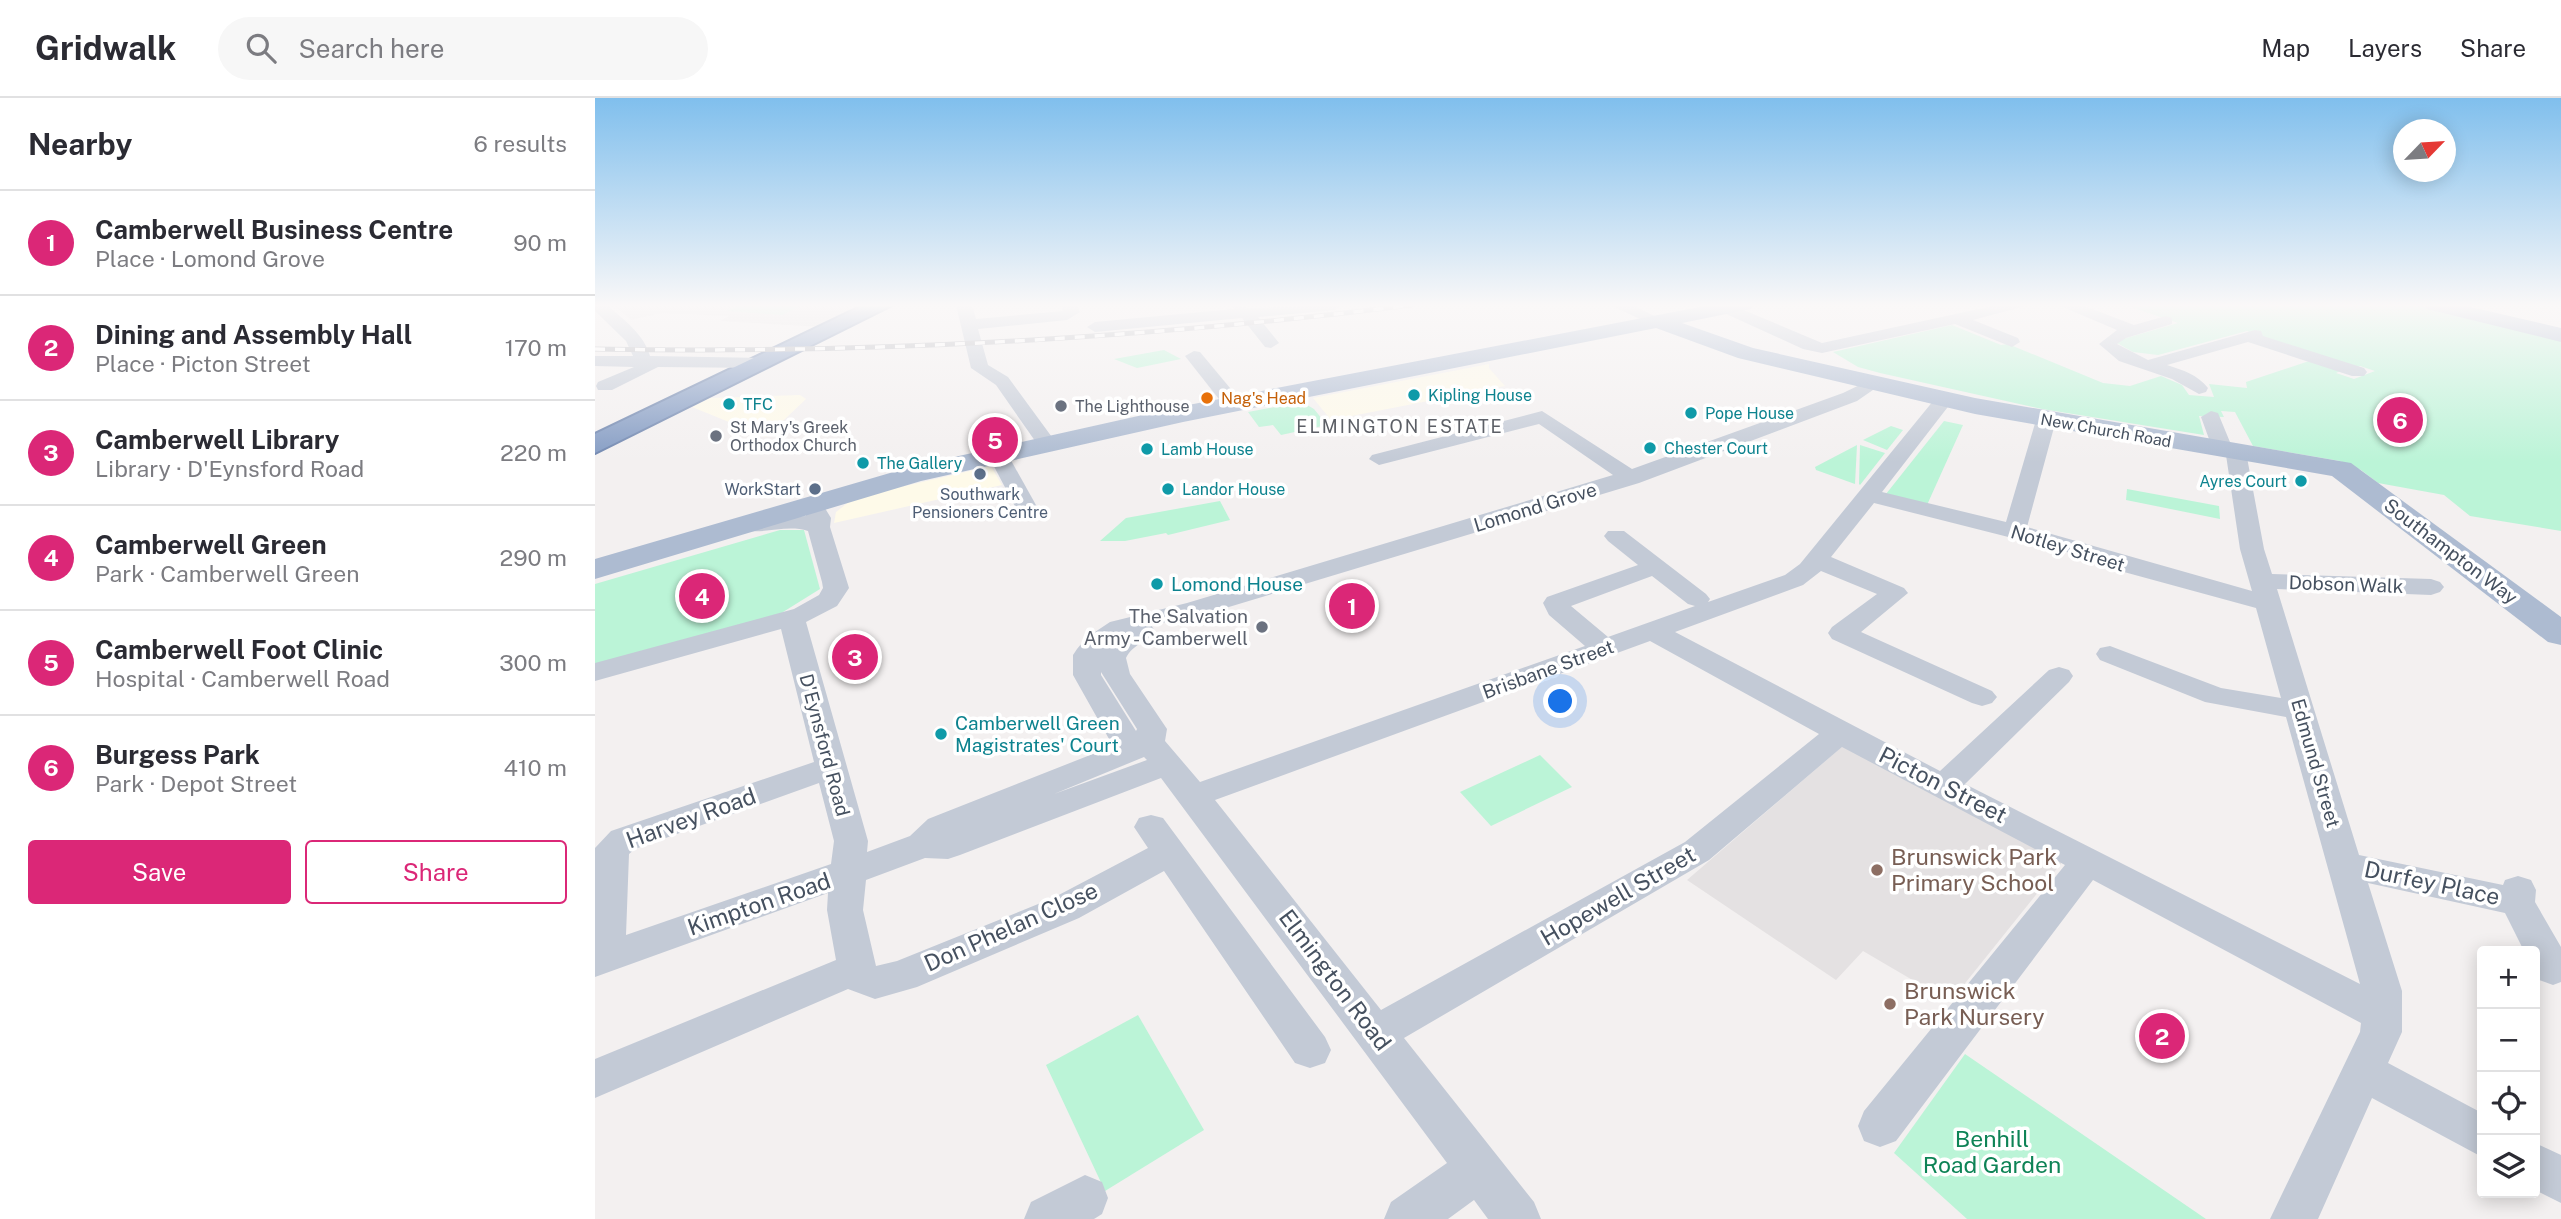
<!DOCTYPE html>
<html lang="en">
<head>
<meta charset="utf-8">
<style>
  body { margin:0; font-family:"Public Sans",sans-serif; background:#f7f7f7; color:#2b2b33 }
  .controls { position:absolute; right:21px; bottom:21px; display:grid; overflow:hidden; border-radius:7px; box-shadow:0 4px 18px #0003 }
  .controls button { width:63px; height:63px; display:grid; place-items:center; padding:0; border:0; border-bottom:2px solid #e1e1e2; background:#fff; color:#2b2b33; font:35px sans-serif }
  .compass { position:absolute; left:1798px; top:21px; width:63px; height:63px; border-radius:50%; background:#fff; box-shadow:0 4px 18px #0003; rotate:65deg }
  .you { position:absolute; left:966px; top:604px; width:24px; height:24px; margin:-18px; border:5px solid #fff; border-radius:50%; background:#1a73e8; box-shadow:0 0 0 10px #1a73e833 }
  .badge { display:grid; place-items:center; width:46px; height:46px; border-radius:50%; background:#db2777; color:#fff; font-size:23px; font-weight:700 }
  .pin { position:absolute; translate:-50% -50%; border:4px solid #fff; box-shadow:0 2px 7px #0006 }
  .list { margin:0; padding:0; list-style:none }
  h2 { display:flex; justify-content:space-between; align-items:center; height:91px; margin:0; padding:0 28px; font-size:30px }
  h2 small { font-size:23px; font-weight:400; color:#7c7c81 }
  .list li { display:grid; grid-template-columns:46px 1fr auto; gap:21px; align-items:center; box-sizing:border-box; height:105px; padding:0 28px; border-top:2px solid #e1e1e2 }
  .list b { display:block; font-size:26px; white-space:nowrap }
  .list p { margin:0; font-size:23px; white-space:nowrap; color:#7c7c81 }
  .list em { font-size:23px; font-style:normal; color:#7c7c81 }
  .actions { display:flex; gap:14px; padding:21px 28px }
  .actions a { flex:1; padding:16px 0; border:2px solid #db2777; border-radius:7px; text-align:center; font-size:24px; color:#db2777 }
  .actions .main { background:#db2777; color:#fff }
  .icon { flex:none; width:38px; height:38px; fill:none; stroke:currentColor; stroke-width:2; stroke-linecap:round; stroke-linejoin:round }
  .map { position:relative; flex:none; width:1966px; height:1121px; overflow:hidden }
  header { display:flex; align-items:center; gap:42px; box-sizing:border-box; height:98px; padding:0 35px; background:#fff; border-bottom:2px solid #e1e1e2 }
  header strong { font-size:33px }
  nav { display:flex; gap:38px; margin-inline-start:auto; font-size:24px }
  .search { width:490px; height:63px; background:#f7f7f7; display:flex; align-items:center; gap:18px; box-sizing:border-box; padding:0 24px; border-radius:38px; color:#7c7c81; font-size:26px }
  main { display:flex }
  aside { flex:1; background:#fff }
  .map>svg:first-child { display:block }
  .commercial { fill:#fefae9 }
  .education { fill:#e4e1e2 }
  .green { fill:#bbf4d7 }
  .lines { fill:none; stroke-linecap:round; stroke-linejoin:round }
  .highway-casing { stroke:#6f86af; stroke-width:4 }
  .minor { fill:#c3cad6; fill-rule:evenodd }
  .major { fill:#adbbd1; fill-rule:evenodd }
  .highway { fill:#839bc3; fill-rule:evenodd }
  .rail-casing { stroke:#b2b4bb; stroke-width:5 }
  .rail { stroke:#fff; stroke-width:3.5; stroke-dasharray:10; stroke-linecap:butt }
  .culture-dot { fill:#0f9aa8; stroke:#fff; stroke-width:2.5 }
  .food-dot { fill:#e8710a; stroke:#fff; stroke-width:2.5 }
  .worship-dot { fill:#6b7280; stroke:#fff; stroke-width:2.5 }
  .service-dot { fill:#5c6f8a; stroke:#fff; stroke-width:2.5 }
  .education-dot { fill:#8d6e63; stroke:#fff; stroke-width:2.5 }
  .labels { text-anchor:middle; stroke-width:7; stroke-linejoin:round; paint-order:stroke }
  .far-culture-label { font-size:16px; fill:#0d838f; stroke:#fff; text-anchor:start }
  .far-food-label { font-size:16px; fill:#c56008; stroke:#fff; text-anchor:start }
  .far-worship-label { font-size:16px; fill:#5b616d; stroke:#fff; text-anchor:start }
  .far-street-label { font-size:16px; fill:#465160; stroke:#fff }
  .far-service-label { font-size:16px; fill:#4e5e75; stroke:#fff; text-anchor:end }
  .far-neighbourhood-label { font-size:18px; letter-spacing:2px; fill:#5c5f66; stroke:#fff }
  .street-label { font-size:19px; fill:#465160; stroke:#fff }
  .culture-label { font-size:19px; fill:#0d838f; stroke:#fff; text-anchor:start }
  .worship-label { font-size:19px; fill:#5b616d; stroke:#fff; text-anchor:end }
  .near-street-label { font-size:23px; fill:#465160; stroke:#fff }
  .near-education-label { font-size:23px; fill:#785e54; stroke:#fff; text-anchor:start }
  .near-park-label { font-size:23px; fill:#0e8356; stroke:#fff }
</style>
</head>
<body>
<header>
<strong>Gridwalk</strong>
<div class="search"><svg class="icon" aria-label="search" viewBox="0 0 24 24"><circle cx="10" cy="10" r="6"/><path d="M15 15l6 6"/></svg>Search here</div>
<nav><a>Map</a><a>Layers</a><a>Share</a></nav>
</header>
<main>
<aside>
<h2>Nearby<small>6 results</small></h2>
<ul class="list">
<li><span class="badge">1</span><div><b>Camberwell Business Centre</b><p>Place · Lomond Grove</p></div><em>90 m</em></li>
<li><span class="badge">2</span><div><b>Dining and Assembly Hall</b><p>Place · Picton Street</p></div><em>170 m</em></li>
<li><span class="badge">3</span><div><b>Camberwell Library</b><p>Library · D'Eynsford Road</p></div><em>220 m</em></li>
<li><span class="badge">4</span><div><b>Camberwell Green</b><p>Park · Camberwell Green</p></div><em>290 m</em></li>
<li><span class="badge">5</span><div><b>Camberwell Foot Clinic</b><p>Hospital · Camberwell Road</p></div><em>300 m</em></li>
<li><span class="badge">6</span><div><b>Burgess Park</b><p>Park · Depot Street</p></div><em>410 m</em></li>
</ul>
<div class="actions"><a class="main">Save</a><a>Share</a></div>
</aside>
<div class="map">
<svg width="1966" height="1121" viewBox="0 0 1966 1121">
  <rect width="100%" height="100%" fill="#f3f0f0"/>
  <g class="commercial">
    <polygon points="894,266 894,270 910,288 736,322 718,300"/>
    <polygon points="205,297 211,301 171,339 97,309 115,300"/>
    <polygon points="392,369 397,370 407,387 239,425 241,414 255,403 271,397"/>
  </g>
  <g class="education">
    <polygon points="19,207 273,207 228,229 125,223 134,218 67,215 36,222"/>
    <polygon points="1249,647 1468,763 1355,904 1268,853 1241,882 1092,782"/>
  </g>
  <g class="green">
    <polygon points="145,207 208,207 187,217 131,213"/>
    <polygon points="1530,207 1821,207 1966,241 1966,433 1875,418 1849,397 1783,385 1766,372 1745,363 1658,348 1640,314 1626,313 1629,319 1604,318 1609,337 1447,311 1285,275 1263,269 1238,254 1357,227 1406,247 1413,246 1508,285 1535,288 1566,278 1587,287 1594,297 1619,299 1614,286 1652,290 1651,284 1717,262 1747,272 1741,275 1759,281 1780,273 1765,268 1759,270 1652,233 1563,257 1538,254 1522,245 1528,241 1583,225"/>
    <polygon points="569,252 586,261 542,270 519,261"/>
    <polygon points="707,304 719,311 732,327 686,337 678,327 664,329 653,314"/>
    <polygon points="1349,323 1368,327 1332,407 1291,396"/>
    <polygon points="1296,328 1308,332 1292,352 1268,342"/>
    <polygon points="1262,347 1260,386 1221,372 1220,369"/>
    <polygon points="1265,347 1290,355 1265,387 1264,386"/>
    <polygon points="1532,391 1624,408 1625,421 1531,402"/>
    <polygon points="625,403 635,422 573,437 571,435 530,443 505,443 531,420"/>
    <polygon points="185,432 209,432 225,491 180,519 0,567 0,486"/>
    <polygon points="945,657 977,689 896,728 865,694"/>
    <polygon points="543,917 609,1032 510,1093 451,967"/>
    <polygon points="1370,956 1611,1121 1372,1121 1299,1055"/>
  </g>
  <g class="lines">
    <defs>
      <polygon id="highway" points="269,207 297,207 0,355 0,336"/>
    </defs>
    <use href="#highway" class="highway-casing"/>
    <g class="minor">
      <path d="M0 207H12C29 222 49 236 55 258L169 260 178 265 169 270 63 269 17 292H3L1 288 3 284 39 269 0 268V258H38L31 243 0 213Z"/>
      <polygon points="361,207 377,207 381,221 468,213 466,207 482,207 485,214 472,222 383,231 393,267 413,279 462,346 459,350 445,350 401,287 376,270"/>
      <polygon points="636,207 655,210 748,207 740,212 663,219 684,245 676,250 670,249 647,220 500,234 492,229 500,224 639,211"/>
      <polygon points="1015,207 1037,207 1074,225 1066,230 1060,228"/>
      <polygon points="1129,207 1139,208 1227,245 1402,207 1434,207 1378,222 1423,240 1425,244 1417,249 1360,226 1227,255 1208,251 1127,214 1125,211"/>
      <path d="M1463 207H1487L1539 227 1571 218 1577 220V226L1531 240 1522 246 1553 262 1660 232 1666 233 1668 238 1769 270 1772 274 1769 278H1757L1653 244 1572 267C1588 272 1603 277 1613 290L1611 294 1604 296 1577 281 1524 263 1504 246 1522 232Z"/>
      <polygon points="599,253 605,254 645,302 648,306 645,310 631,310 590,258"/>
      <path d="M1279 280 1285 281 1288 285 1262 303 1044 385 604 518 556 527 560 533C551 545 538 546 531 560L535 576 572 631 570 643 605 684 990 548 954 517 948 505 952 499 1043 467 1013 443 1009 438 1013 433H1029L1111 496 1115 501 1113 504 1190 477 1205 466 1343 297 1350 295 1359 301 1287 394 1411 424 1441 322 1451 316 1458 318 1461 322 1432 429 1657 493 1645 451 1631 357 1621 356 1618 352 1606 319 1616 313 1623 315 1637 349 1648 350 1651 354 1669 451 1677 476 1836 481 1845 484 1849 489 1845 494 1836 497 1682 491 1764 757 1908 787 1910 782 1923 778 1936 782 1941 792 1940 804 1966 849V884L1958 887 1944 882 1940 874V853H1929L1910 815 1773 785 1807 893V934L1793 965 1887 1015V1059L1777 1000 1723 1121H1675L1765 934 1766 925 1498 782 1301 1043 1285 1049 1269 1043 1263 1028 1269 1013 1470 767 1247 649 1114 762 809 940 939 1104 946 1121H893L879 1102 853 1121H789L796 1104 852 1065 566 680 365 757 353 761 330 760 271 782 268 812 281 868 302 863 458 800 553 750 539 729 544 720 556 717 568 720 730 939 736 952 730 965 715 970 700 965 569 773 484 820 322 889 280 901 253 891 0 1000V961L241 862 232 812 233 795 0 879V750L16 733 219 664 186 531 0 583V565L199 511 224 497 228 490 227 484 213 433C191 426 168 437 147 432L143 427 147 422 211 418 206 407 217 400 225 402 236 420 235 429 254 490 242 508 211 524 273 743 272 754 315 738 333 721 518 648 478 577V557L482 551 491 540 515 524 592 505 1018 377 944 326 784 367 774 361 777 357 947 313 1037 371 1248 295ZM1279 405 1469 453 1529 474 1661 510 1686 600 1626 590 1515 548 1505 550 1501 556 1505 562 1610 604 1691 619 1765 886 1370 686 1474 584 1478 578 1474 572 1464 569 1454 572 1345 673 1080 534 1208 487 1226 473 1282 496 1237 529 1233 535 1237 541 1377 605 1387 608 1397 605 1402 599 1397 593 1266 534 1313 495 1309 490 1236 459ZM1057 478 1093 506 1100 508 1013 539 976 508ZM1055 543 1224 636 1090 744 786 912 620 702ZM506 574 542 631 541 633 506 577ZM549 659 552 662 459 696ZM224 685 239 743 236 766 31 837 34 756 40 751Z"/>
      <polygon points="403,351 413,357 446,416 443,421 427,421 424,416 393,357"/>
      <polygon points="1940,1045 1966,1057 1966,1105 1940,1092"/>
      <polygon points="490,1077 507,1084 513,1100 507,1116 499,1121 429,1121 436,1104"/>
    </g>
    <g class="major">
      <polygon points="1115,207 1159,207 1156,211 1087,225 1158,250 1380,300 1756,365 1966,519 1966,547 1953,544 1737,378 1380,316 1143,260 1061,230 588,324 326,383 0,481 0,461 319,368 588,308"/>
      <polygon points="1829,207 1867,207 1966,230 1966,244 1832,211"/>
    </g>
    <use href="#highway" class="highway"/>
    <defs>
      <path id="rail" d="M0 251C274 256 545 241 817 207"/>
    </defs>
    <use href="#rail" class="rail-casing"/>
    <use href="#rail" class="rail"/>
  </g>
  <linearGradient id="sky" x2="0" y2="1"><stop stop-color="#80bfed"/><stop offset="0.57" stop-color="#faf8f8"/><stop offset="1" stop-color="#faf8f8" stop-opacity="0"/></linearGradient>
  <rect width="1966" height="364" fill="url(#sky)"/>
  <g class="culture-dot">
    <circle cx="819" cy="297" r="7"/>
    <circle cx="134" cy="306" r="7"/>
    <circle cx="1096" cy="315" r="7"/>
    <circle cx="1055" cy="350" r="7"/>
    <circle cx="552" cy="351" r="7"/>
    <circle cx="268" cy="365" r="7"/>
    <circle cx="1706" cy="383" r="7"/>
    <circle cx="573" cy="391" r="7"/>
    <circle cx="562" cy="486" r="7"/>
    <circle cx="346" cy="636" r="7"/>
  </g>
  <circle class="food-dot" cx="612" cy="300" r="7"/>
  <g class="worship-dot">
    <circle cx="466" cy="308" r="7"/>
    <circle cx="121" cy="338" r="7"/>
    <circle cx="667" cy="529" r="7"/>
  </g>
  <g class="service-dot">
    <circle cx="385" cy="376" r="7"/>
    <circle cx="220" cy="391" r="7"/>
  </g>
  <g class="education-dot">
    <circle cx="1282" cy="772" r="7"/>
    <circle cx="1295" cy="906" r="7"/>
  </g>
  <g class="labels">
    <g class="far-culture-label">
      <text x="833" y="303">Kipling House</text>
      <text x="148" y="312">TFC</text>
      <text x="1110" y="321">Pope House</text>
      <text x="1069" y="356">Chester Court</text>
      <text x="566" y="357">Lamb House</text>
      <text x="282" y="371">The Gallery</text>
      <text x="1692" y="389" text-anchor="end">Ayres Court</text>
      <text x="587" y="397">Landor House</text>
    </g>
    <g class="far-food-label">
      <text x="626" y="306">Nag's Head</text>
    </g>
    <g class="far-worship-label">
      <text x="480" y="314">The Lighthouse</text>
      <text x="135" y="335">St Mary's Greek<tspan x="135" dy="18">Orthodox Church</tspan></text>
    </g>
    <g class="far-street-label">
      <text transform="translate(1511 332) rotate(10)" y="6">New Church Road</text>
    </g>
    <g class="far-service-label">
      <text x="206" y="397">WorkStart</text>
      <text x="385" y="402" text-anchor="middle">Southwark<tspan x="385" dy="18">Pensioners Centre</tspan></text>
    </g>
    <g class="far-neighbourhood-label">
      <text x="805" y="335">ELMINGTON ESTATE</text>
    </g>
    <g class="street-label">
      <text transform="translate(940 409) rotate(-17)" y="7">Lomond Grove</text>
      <text transform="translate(1473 450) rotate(17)" y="7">Notley Street</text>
      <text transform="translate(1856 453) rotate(37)" y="7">Southampton Way</text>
      <text transform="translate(1751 486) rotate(2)" y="7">Dobson Walk</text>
      <text transform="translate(953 571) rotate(-20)" y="7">Brisbane Street</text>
      <text transform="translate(230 647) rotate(75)" y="7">D'Eynsford Road</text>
      <text transform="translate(1721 665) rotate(74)" y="7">Edmund Street</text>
    </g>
    <g class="culture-label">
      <text x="576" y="493">Lomond House</text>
      <text x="360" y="632">Camberwell Green<tspan x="360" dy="22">Magistrates' Court</tspan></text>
    </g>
    <g class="worship-label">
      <text x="653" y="525">The Salvation<tspan x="653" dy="22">Army - Camberwell</tspan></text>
    </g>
    <g class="near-street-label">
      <text transform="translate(1348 687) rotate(27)" y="8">Picton Street</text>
      <text transform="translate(96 720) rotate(-20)" y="8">Harvey Road</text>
      <text transform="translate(1837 785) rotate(12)" y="8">Durfey Place</text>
      <text transform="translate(1023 798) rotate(-30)" y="8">Hopewell Street</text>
      <text transform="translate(164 806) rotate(-19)" y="8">Kimpton Road</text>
      <text transform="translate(416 829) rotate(-24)" y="8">Don Phelan Close</text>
      <text transform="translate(740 882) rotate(53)" y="8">Elmington Road</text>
    </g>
    <g class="near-education-label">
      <text x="1296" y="767">Brunswick Park<tspan x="1296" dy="26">Primary School</tspan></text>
      <text x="1309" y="901">Brunswick<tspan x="1309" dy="26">Park Nursery</tspan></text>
    </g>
    <g class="near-park-label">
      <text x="1397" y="1049">Benhill<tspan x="1397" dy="26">Road Garden</tspan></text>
    </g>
  </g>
</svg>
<div class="controls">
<button>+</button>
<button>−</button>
<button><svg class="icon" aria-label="locate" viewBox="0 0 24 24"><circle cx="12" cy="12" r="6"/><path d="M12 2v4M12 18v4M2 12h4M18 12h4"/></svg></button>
<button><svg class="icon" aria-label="layers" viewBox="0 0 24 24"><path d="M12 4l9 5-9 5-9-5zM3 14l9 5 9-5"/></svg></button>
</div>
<svg class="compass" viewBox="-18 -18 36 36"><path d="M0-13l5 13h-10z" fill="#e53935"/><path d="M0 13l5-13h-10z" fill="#7c7c81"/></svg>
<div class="you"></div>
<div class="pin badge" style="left:757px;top:508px">1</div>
<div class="pin badge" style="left:1567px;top:938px">2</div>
<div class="pin badge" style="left:260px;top:559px">3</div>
<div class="pin badge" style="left:107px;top:498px">4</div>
<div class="pin badge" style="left:400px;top:342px">5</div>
<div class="pin badge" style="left:1805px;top:322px">6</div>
</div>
</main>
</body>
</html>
